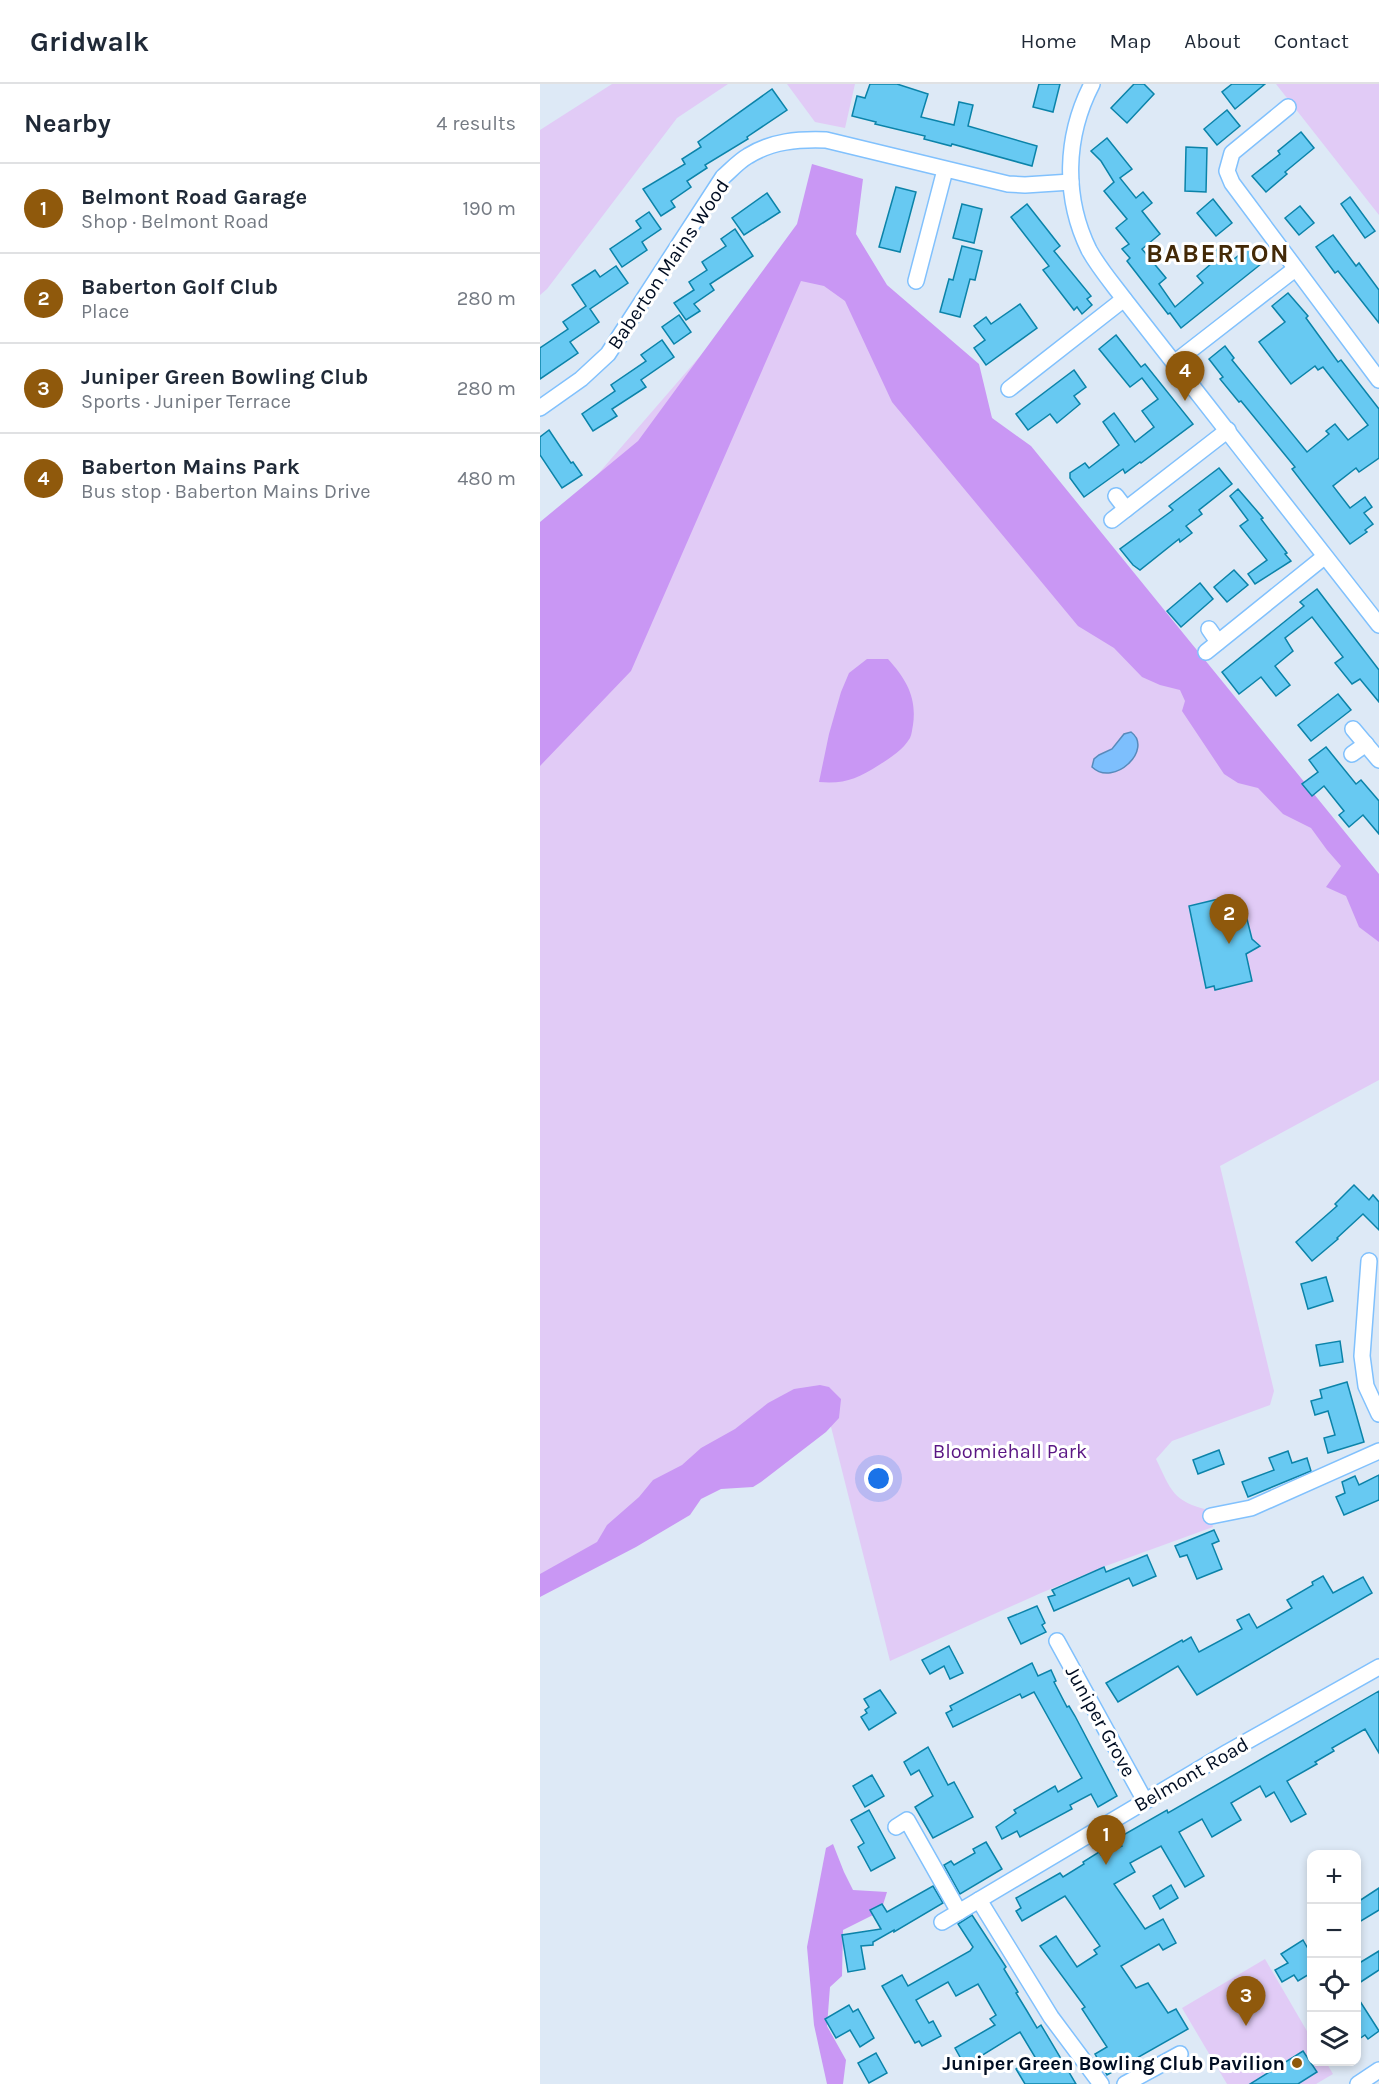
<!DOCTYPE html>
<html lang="en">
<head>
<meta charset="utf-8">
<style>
  body { margin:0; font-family:Karla,sans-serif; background:#f6f6f7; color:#1f2937 }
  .controls { position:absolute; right:18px; bottom:18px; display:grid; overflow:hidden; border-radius:12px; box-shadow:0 3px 9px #0003 }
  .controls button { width:54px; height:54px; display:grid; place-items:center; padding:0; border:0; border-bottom:2px solid #e0e1e3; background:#fff; color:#1f2937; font:30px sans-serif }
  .you { position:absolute; left:339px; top:1395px; width:21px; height:21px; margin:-15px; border:4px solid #fff; border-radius:50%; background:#1a73e8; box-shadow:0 0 0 9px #1a73e833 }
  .badge { display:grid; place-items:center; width:39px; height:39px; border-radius:50%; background:#8f590c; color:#fff; font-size:20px; font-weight:700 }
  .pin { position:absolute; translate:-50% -50px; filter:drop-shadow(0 2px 3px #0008) }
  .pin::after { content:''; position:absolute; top:32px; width:21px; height:18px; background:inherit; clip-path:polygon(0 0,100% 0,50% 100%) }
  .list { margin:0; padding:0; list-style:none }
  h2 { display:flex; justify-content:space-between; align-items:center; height:78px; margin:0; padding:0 24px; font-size:26px }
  h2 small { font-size:20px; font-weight:400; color:#747a83 }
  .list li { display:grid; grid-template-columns:39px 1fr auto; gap:18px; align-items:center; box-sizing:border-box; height:90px; padding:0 24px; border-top:2px solid #e0e1e3 }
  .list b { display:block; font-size:22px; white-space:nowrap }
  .list p { margin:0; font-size:20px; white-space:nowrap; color:#747a83 }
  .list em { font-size:20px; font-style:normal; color:#747a83 }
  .icon { flex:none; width:33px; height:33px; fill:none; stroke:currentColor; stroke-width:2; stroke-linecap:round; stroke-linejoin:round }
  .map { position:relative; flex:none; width:839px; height:2000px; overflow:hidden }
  header { display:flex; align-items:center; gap:36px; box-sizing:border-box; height:84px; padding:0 30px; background:#fff; border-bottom:2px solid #e0e1e3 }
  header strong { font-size:28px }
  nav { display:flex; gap:33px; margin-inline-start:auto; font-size:21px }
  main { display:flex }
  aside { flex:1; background:#fff }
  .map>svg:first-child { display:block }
  .green { fill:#e1cbf6 }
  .forest { fill:#c997f4 }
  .water { fill:#7dbffd; stroke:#588abb; stroke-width:1.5 }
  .building { fill:#67c9f2; stroke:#0b83a9; stroke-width:1.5 }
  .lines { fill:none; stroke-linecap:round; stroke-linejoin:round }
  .minor-casing { stroke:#81c1fd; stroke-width:18 }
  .minor { stroke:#fff; stroke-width:15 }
  .poi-dot { fill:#8f590c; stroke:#fff; stroke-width:2 }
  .labels { text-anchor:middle; stroke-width:6; stroke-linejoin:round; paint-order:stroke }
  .street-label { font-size:20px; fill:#000d22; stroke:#fff }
  .park-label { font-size:20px; fill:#5a1684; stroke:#fff }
  .poi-label { font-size:20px; font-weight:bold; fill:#000d22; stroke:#fff; text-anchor:end }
  .district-label { font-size:26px; font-weight:bold; letter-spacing:1.5px; fill:#432907; stroke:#fff }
</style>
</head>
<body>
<header>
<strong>Gridwalk</strong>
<nav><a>Home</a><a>Map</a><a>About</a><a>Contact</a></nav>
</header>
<main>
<aside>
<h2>Nearby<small>4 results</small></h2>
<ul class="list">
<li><span class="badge">1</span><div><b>Belmont Road Garage</b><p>Shop · Belmont Road</p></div><em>190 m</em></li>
<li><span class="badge">2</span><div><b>Baberton Golf Club</b><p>Place</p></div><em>280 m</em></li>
<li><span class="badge">3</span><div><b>Juniper Green Bowling Club</b><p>Sports · Juniper Terrace</p></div><em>280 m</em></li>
<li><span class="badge">4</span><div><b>Baberton Mains Park</b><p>Bus stop · Baberton Mains Drive</p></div><em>480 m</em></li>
</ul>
</aside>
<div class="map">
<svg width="839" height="2000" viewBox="0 0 839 2000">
  <rect width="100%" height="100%" fill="#dde9f6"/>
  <g class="green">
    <polygon points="72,0 188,0 137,34 7,205 0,211 0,46"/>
    <polygon points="247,0 315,0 305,44 275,38"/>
    <polygon points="736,0 839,0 839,131"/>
    <path d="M284 129 839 804V996L680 1082 734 1307 730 1321 632 1357 616 1375C631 1406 633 1418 669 1426L673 1443 563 1483 501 1509 350 1577 283 1311 0 1507V457Z"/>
    <polygon points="725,1875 771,1954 772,1978 786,1978 793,1990 776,2000 687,2000 642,1924"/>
  </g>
  <g class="forest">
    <polygon points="272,80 323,95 316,150 347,201 439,280 452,334 491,362 839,790 839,858 819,843 806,812 786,803 801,782 787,766 771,744 743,730 718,704 698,699 684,690 642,627 645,617 640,606 620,601 602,593 574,564 538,542 352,318 305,217 284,202 261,197 91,587 0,682 0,438 98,357 257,140"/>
    <path d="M327 575H348C366 595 377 613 373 641 372 645 372 650 370 654 363 666 350 674 339 681 317 695 305 700 279 698L289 650 301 608 309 589Z"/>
    <polygon points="280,1301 289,1303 301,1315 299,1334 286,1348 221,1398 213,1403 181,1405 161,1415 150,1431 96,1463 0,1513 0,1490 57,1458 67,1441 99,1413 113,1396 142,1381 161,1364 195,1345 228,1319 254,1305"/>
    <polygon points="293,1760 304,1788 313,1806 347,1808 341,1827 303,1846 302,1892 290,1903 287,1942 306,1976 303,2000 287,2000 274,1941 267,1863 286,1764"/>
  </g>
  <path class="water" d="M591 648C614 665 574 704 552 683L554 675 559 671 572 665 584 650Z"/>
  <g class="building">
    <polygon points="330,0 357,0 388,10 381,33 414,41 419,18 433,21 428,42 497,62 492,82 412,60 411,62 384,55 385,52 335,40 336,38 312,32 317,12 325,14"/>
    <polygon points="499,0 520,0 513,28 493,23"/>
    <polygon points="594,0 604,0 614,10 587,39 571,24"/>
    <polygon points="692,0 725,0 695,25 682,8"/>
    <polygon points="232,5 247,26 207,53 208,55 165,81 167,84 147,97 151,103 131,117 135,123 121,132 103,105 145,80 142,75 161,63 158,58"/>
    <polygon points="687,26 700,42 677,61 664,45"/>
    <polygon points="761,48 774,64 745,88 747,90 726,108 712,92 740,70 738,67"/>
    <polygon points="567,54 592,85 580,94 596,114 603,108 612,119 602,127 620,150 602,165 626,194 619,200 635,223 663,199 657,192 672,179 666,172 676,164 689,179 708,164 721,180 641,244 630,229 628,230 587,177 590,174 582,165 589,160 576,144 587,135 564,107 574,98 561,77 551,67"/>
    <polygon points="646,63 667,64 666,108 645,107"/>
    <polygon points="356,103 376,108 360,168 339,163"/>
    <polygon points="227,109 240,128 204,151 192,134"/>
    <polygon points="810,113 835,147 825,154 801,120"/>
    <polygon points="673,115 692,139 676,152 657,129"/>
    <polygon points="422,120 442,125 434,159 413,154"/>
    <polygon points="487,120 520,162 514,167 551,212 547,215 552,221 542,230 537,223 534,226 503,186 509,182 471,133"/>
    <polygon points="760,122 774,139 759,151 745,134"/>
    <polygon points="109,128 121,145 102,158 107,166 82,183 70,165 101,144 96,137"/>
    <polygon points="195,145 213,172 170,200 174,206 154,220 160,227 146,236 134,219 154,206 149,198 167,186 162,178 186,162 181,155"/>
    <polygon points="793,151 816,182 819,179 839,206 839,239 798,187 795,189 776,163"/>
    <polygon points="422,162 442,167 435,196 430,195 420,233 400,228 409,195 413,196"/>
    <polygon points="76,182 88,199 50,225 59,238 30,258 38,269 0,295 0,264 28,245 23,238 46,222 32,201 55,186 60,193"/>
    <polygon points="748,209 768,232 766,234 798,278 801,276 839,325 839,374 819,388 816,384 793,402 810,424 825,413 832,423 824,429 833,440 825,446 827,448 810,460 752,385 755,383 701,317 699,318 680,295 683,293 669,275 685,262 694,274 692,276 767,368 789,350 786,347 795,340 808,356 828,341 783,283 778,286 775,282 751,300 719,258 745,238 732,222"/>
    <polygon points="480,220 497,244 446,281 434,264 445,256 434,242 446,233 451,240"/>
    <polygon points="139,231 151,248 134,260 122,243"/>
    <polygon points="576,251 601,283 605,280 653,340 601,379 600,378 585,389 583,385 544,413 530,394 530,389 545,379 549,384 579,361 563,338 574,329 595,358 614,343 602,327 618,315 602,294 590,303 559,265"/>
    <polygon points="122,256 134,273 101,296 106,303 72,325 77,332 53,347 42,330 75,307 71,301 106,277 101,271"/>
    <polygon points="534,286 546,303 534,312 540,320 517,339 510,330 488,346 476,330"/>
    <polygon points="9,346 31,379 33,378 42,391 22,404 0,371 0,353"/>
    <polygon points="679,384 692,400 659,426 662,430 646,442 652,449 640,458 639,455 600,486 593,481 580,465 633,426 629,422"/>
    <polygon points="698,405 723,434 721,435 747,469 745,470 751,477 715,500 708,490 727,476 700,442 708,436 690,412"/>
    <polygon points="694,486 708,501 687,518 674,503"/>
    <polygon points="660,499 673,515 641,543 627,527"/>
    <polygon points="777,505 839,586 839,618 820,595 812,600 795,579 803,573 772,533 745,554 753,567 735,582 750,601 736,612 721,593 699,610 682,588 764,522 760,518"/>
    <polygon points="798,610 811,626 771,657 758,641"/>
    <polygon points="786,663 816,700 821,696 839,717 839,750 823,731 809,743 799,731 804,727 784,702 772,712 762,700 778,688 769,676"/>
    <polygon points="687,813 690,822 696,821 699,832 706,831 712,855 720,862 706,870 712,897 675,906 674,902 666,904 649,822"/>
    <polygon points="814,1101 829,1116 833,1111 839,1118 839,1146 823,1130 797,1154 798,1155 772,1177 756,1158 797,1122 795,1120"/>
    <polygon points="786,1193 793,1217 768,1225 761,1200"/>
    <polygon points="800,1257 803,1278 780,1282 776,1261"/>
    <polygon points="807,1298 824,1358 788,1369 784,1354 795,1351 788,1327 775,1331 771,1317 782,1314 780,1306"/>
    <polygon points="679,1366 684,1380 658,1390 653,1376"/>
    <polygon points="748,1367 752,1379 767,1374 771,1387 708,1413 702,1398 734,1386 729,1374"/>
    <polygon points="839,1391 839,1416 804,1431 796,1413 805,1409 802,1398 815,1392 819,1401"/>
    <polygon points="674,1446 679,1457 672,1460 682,1485 657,1495 647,1471 640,1473 635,1462"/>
    <polygon points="607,1471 616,1492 593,1502 589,1494 514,1527 508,1513 515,1511 512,1506 564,1483 566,1488"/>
    <polygon points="783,1492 793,1509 823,1493 832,1509 657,1611 638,1582 578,1618 566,1599 642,1556 643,1558 651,1553 659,1568 702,1545 697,1536 709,1530 717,1544 752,1524 747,1516 773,1501 772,1498"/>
    <polygon points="497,1522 505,1539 502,1541 506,1548 481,1560 468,1534"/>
    <polygon points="409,1562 423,1589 410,1595 404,1582 390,1590 382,1576"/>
    <polygon points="492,1579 498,1592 511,1586 516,1597 514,1598 527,1623 529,1622 535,1632 577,1712 558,1723 551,1710 530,1721 532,1725 480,1753 477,1747 462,1755 456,1743 476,1729 474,1726 515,1702 518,1708 542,1694 494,1608 482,1614 480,1610 413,1643 406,1629 412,1626 410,1622"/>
    <polygon points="340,1606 356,1629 329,1646 321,1633 327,1629 325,1626 329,1623 324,1615"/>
    <polygon points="839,1607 839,1669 825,1645 792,1664 794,1667 775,1678 777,1680 747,1697 766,1730 751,1738 734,1708 726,1713 720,1702 691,1719 701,1736 672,1753 662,1735 639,1748 664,1792 645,1803 621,1762 590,1779 595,1788 574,1800 605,1845 623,1835 636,1859 623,1866 619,1860 581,1882 596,1904 608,1899 628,1929 636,1925 648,1945 567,1991 555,1970 567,1963 542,1925 545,1923 500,1862 516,1852 537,1883 557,1870 554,1866 560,1862 525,1812 482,1837 476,1827 481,1824 476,1814 520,1789 523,1793 544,1780 543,1778 559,1768 561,1771 582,1762 578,1754 627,1726 628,1729"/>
    <polygon points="388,1663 408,1701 414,1698 433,1733 393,1754 375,1723 393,1712 379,1686 371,1691 364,1678"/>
    <polygon points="332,1691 344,1712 325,1723 313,1702"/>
    <polygon points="329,1726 355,1774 331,1787 318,1763 324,1759 311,1736"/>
    <polygon points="446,1758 462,1785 420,1810 404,1781 411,1777 414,1781 435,1769 433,1765"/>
    <polygon points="631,1801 638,1814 620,1825 613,1812"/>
    <polygon points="393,1802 403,1819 354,1848 354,1846 333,1858 333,1861 321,1862 325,1885 308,1888 302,1851 341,1845 330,1826 342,1820 347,1828"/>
    <polygon points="839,1804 839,1826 816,1840 816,1819"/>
    <polygon points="432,1831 466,1883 464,1885 478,1908 476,1909 487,1927 497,1944 501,1941 536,2000 485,2000 476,1985 495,1973 480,1948 425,1982 415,1964 455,1941 450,1935 456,1931 438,1900 416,1912 408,1898 376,1916 389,1939 393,1937 401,1952 382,1962 379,1957 375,1959 342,1902 362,1891 368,1902 430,1867 433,1863 418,1840"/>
    <polygon points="763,1856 771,1870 771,1889 758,1897 754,1891 742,1898 735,1886 748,1879 741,1870"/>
    <polygon points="839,1867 839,1886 816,1901 816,1881"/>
    <polygon points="816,1911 839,1947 828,1955 825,1951 816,1957"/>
    <polygon points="309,1921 313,1928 318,1925 334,1954 320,1963 310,1946 296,1954 285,1935"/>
    <polygon points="763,1967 777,1988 758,2000 710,2000"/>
    <polygon points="336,1969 347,1989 329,1999 318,1979"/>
  </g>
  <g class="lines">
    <defs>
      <g id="minor">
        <path d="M552 0C525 52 523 113 549 166 559 184 572 199 584 215L839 541"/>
        <polyline points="748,23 692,69 687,87 692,99 839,296"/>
        <polyline points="376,197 405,86"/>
        <polyline points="634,279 755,185"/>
        <polyline points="469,305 584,215"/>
        <path d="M0 324 41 295 68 270 183 93C191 86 199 77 208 72 232 57 258 55 286 56L468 100 485 101 531 98"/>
        <polyline points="576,412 586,425"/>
        <polyline points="572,436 688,346"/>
        <polyline points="669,545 678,558"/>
        <polyline points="666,568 784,473"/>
        <polyline points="813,645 839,676"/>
        <polyline points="812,670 826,660"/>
        <polyline points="829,1177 822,1272 826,1302 839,1330"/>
        <polyline points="671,1432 711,1424 839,1367"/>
        <polyline points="517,1557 605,1717"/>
        <polyline points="356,1743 367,1736 419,1828"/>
        <polyline points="439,1816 511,1933 561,2000"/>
        <polyline points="402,1838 688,1668 839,1583"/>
        <polyline points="585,2000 640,1970"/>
        <polyline points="818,2000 839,1986"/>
      </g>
    </defs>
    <use href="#minor" class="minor-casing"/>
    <use href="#minor" class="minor"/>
  </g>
  <circle class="poi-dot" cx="757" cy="1979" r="6"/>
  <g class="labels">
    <g class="street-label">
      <text transform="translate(128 180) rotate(-56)" y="7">Baberton Mains Wood</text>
      <text transform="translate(561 1637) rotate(61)" y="7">Juniper Grove</text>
      <text transform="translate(651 1690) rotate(-30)" y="7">Belmont Road</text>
    </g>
    <g class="park-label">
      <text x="470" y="1374">Bloomiehall Park</text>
    </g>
    <g class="poi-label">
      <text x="745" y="1986">Juniper Green Bowling Club Pavilion</text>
    </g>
    <g class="district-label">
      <text x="678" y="178">BABERTON</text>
    </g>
  </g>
</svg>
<div class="controls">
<button>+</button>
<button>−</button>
<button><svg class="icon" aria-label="locate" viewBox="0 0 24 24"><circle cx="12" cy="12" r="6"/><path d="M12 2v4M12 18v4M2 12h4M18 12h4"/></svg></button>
<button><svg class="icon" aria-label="layers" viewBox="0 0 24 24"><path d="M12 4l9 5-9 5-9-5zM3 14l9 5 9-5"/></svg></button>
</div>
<div class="you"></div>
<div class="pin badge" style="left:566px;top:1781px">1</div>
<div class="pin badge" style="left:689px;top:860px">2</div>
<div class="pin badge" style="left:706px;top:1942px">3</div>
<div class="pin badge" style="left:645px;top:317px">4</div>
</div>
</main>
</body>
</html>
